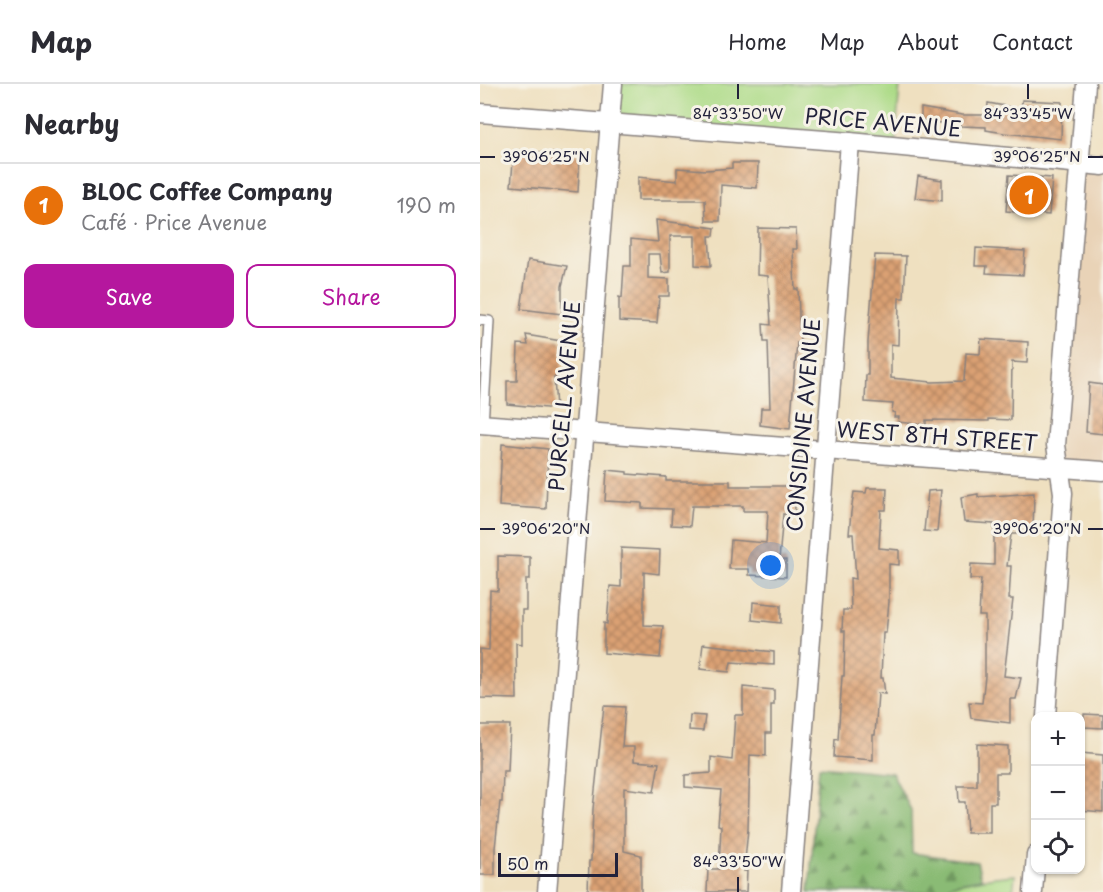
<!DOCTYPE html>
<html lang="en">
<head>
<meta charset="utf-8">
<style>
  body { margin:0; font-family:"Playpen Sans",sans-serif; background:#f2f2f3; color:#2b2b33 }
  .controls { position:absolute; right:18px; bottom:18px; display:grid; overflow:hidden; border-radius:12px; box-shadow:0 2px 4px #0004 }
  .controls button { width:54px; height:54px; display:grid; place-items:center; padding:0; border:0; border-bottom:2px solid #e1e1e2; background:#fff; color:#2b2b33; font:30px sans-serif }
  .scale { position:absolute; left:18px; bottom:15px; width:120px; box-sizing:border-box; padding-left:6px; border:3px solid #22223b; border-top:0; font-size:16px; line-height:21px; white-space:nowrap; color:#22223b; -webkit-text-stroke:4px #f7f3e8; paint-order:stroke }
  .you { position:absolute; left:291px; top:482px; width:21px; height:21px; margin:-15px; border:4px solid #fff; border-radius:50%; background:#1a73e8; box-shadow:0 0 0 9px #1a73e833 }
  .badge { display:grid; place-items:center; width:39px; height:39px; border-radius:50%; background:#b5179e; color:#fff; font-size:20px; font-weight:700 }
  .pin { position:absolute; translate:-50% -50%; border:3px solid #fff; box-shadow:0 2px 6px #0006 }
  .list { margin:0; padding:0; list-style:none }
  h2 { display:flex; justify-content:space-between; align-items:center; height:78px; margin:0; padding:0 24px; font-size:26px }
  h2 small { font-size:20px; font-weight:400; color:#7c7c81 }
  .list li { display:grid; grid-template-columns:39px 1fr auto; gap:18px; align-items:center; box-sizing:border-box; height:84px; padding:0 24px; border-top:2px solid #e1e1e2 }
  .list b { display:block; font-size:22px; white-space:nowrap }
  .list p { margin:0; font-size:20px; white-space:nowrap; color:#7c7c81 }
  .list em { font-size:20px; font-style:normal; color:#7c7c81 }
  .actions { display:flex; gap:12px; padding:18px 24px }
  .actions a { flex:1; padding:14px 0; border:2px solid #b5179e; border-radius:12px; text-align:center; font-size:21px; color:#b5179e }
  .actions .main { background:#b5179e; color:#fff }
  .icon { flex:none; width:33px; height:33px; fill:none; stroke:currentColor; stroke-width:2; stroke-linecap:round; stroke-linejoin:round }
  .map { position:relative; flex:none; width:623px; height:808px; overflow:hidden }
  header { display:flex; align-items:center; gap:36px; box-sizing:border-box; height:84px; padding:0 30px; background:#fff; border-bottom:2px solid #e1e1e2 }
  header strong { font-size:28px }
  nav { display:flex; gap:33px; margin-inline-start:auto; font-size:21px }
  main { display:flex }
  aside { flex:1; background:#fff }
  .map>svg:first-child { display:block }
  .built { fill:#e9d3b7 }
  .green { fill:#addb88; stroke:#687e62; stroke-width:1.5 }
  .forest { fill:url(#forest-firs); stroke:#566e58; stroke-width:1.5 }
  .building { fill:url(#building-cross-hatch) }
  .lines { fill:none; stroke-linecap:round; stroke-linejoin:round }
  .lane-casing { stroke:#88817e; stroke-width:12 }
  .street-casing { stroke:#88817e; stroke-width:21 }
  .lane { stroke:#fff; stroke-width:9 }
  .street { stroke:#fff; stroke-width:18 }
  .ticks { fill:none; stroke:#22223b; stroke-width:2 }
  .labels { text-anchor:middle; stroke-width:6; stroke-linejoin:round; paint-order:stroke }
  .street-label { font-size:21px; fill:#22223b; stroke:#f7f3e8 }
  .ticks-label { font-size:15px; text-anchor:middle; fill:#22223b; stroke:#f7f3e8; stroke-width:6; stroke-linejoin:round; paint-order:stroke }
</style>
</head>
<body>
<header>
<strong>Map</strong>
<nav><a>Home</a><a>Map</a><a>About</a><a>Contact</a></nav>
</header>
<main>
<aside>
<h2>Nearby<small></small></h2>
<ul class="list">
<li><span class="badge" style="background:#e8710a">1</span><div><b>BLOC Coffee Company</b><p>Café · Price Avenue</p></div><em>190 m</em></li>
</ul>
<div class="actions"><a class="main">Save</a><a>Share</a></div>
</aside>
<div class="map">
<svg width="623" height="808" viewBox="0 0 623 808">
  <defs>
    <pattern id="forest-firs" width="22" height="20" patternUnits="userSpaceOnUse" patternTransform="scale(1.5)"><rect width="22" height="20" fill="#8abb74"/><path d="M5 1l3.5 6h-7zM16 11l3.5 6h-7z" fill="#709860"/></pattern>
    <pattern id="building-cross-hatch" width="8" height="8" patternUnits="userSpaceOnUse" patternTransform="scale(1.5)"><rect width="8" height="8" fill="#dba173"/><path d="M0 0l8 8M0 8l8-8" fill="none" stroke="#b18360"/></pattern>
  </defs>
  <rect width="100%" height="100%" fill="#f7f3e8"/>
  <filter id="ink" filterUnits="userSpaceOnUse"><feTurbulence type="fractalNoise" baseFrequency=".0167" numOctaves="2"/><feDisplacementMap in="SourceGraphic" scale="12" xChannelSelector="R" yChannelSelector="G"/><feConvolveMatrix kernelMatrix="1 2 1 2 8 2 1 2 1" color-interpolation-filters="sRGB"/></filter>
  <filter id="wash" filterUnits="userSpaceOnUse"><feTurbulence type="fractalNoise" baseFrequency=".008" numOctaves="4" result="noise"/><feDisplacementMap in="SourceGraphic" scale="24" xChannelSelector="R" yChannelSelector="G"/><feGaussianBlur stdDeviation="1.35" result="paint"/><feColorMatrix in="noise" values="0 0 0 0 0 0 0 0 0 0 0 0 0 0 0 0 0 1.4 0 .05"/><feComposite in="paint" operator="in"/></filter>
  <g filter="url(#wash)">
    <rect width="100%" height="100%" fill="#efe0c0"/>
    <polygon class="built" points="600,80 623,82 623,387 578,383"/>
    <g class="green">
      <polygon points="133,0 420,0 415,62 130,39"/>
      <polygon points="535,791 533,808 467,808 470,801 515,793"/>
    </g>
    <polygon class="forest" points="339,682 412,689 431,726 432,769 497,778 501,795 470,801 467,808 329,808"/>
    <g id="blocks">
      <g class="building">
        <polygon points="542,16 582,18 581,55 524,49 506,46 506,43 481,42 441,36 441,24 482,31 507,31 508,19 541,25"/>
        <polygon points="34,66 100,71 98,108 31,102"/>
        <polygon points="252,79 278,79 277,104 241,101 240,137 226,137 225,116 158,116 158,93 197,97 197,84 226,86 252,84"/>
        <polygon points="529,91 572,94 569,131 526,127"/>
        <polygon points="438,92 462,96 462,117 435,114"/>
        <polygon points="176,136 235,144 234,152 229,152 231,182 215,181 215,152 190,152 190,188 182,189 180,170 168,170 168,194 189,195 189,212 179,212 177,239 139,237 139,213 142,214 144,182 151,182 151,155 178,158"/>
        <polygon points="278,144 316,145 317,165 313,165 315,205 318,205 320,259 317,259 310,345 280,341 281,324 290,324 288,257 284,257 283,240 291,241 288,192 277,191"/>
        <polygon points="496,164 545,167 543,191 506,189 507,182 495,182"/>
        <polygon points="395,171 426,172 424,214 419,214 418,261 411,260 411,294 452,298 484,297 486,269 500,270 501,255 548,258 547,279 532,278 531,336 509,335 509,337 446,336 446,341 418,338 419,333 414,333 415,329 412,328 413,320 385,318 386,291 388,291 388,258"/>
        <polygon points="48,176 87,182 82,202 82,230 41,225"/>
        <polygon points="46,251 81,257 84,295 74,293 76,325 27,320 27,297 37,297 38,260 48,261"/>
        <polygon points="609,299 623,301 623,350 606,348"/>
        <polygon points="22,360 68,365 66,425 19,422"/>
        <polygon points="127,386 147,388 147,390 186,393 186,397 250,397 250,402 317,402 314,432 303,430 299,476 306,476 306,493 269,491 269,485 249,485 251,456 286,459 288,427 263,427 263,422 212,422 210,442 191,441 192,425 162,424 162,419 125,417"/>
        <polygon points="387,404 407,404 406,426 401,426 399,464 419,466 419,481 409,480 409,518 406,549 403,549 401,594 403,594 405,610 398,609 395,651 393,651 393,676 354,673 355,655 358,656 362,592 364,592 365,547 362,547 363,526 371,526 370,494 376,495 373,450 369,450 371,428 374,408 386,409"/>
        <polygon points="461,406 457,448 444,447 448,407"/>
        <polygon points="554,409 553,450 531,450 527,482 531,482 529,515 533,515 524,592 541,594 536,615 530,615 530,639 491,634 489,618 502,619 505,592 505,532 499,532 501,495 490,495 491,480 514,481 514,440 484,438 481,413 498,410 498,413"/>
        <polygon points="141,464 180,466 179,490 164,488 164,541 183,542 180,574 124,569 124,539 127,540 130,502 141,503"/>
        <polygon points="18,472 50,473 50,495 46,495 46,526 42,526 42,560 36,559 37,615 0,614 0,565 9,566 10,506 18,507"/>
        <polygon points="273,518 301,521 301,539 272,536"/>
        <polygon points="223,560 294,568 294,581 251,578 249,588 220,585"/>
        <polygon points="263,603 294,606 294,621 291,621 291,649 286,649 286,672 270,671 268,745 264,787 267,787 266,808 227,808 228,785 239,785 241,742 238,741 241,706 205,703 205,691 231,689 231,673 252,676 255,631 263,631"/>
        <polygon points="124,622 145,623 142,663 154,663 154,677 179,679 174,708 144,704 144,767 161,771 161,808 108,808 109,777 111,777 113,725"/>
        <polygon points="604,630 623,631 623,644 604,643"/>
        <polygon points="210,631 225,632 223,647 209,646"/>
        <polygon points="0,641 30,641 28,687 23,687 22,718 20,718 15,764 15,791 0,791"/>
        <polygon points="497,660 528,662 528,689 516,689 516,719 510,719 510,749 487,749 485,718 479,718 478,702 497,702"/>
        <polygon points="600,669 623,671 623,728 600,726"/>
      </g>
    </g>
  </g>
  <g filter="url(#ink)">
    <use href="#blocks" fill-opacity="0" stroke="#88817e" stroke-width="1.5"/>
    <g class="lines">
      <defs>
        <polyline id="lane" points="0,236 9,237 3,341"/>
        <g id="street">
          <polyline points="0,29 370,58 623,82"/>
          <polyline points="0,340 623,387"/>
          <polyline points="566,632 583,409 576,361 606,0"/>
          <polyline points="67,808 133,0"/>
          <polyline points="311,808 370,58"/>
          <polyline points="553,808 556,771"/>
        </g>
      </defs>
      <use href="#lane" class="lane-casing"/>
      <use href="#street" class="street-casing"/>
      <use href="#lane" class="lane"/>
      <use href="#street" class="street"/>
    </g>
  </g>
  <path class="ticks" d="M258 0V15M548 0V15M0 73H15M608 73H623M0 445H15M608 445H623M258 793V808"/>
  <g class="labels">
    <g class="street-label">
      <text transform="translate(403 39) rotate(5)" y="7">PRICE AVENUE</text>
      <text transform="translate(85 312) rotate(-85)" y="7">PURCELL AVENUE</text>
      <text transform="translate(324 341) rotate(-85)" y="7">CONSIDINE AVENUE</text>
      <text transform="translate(457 353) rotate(4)" y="7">WEST 8TH STREET</text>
    </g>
  </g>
  <g class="ticks-label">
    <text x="258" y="35">84°33'50"W</text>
    <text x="548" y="35">84°33'45"W</text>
    <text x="66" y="78">39°06'25"N</text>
    <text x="557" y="78">39°06'25"N</text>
    <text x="66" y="450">39°06'20"N</text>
    <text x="557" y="450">39°06'20"N</text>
    <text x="258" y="783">84°33'50"W</text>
  </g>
</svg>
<div class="controls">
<button>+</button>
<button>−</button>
<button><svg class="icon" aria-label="locate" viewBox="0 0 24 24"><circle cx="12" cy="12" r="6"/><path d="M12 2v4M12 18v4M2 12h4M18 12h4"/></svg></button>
</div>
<div class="scale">50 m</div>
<div class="you"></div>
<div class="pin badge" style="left:549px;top:111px;background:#e8710a">1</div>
</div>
</main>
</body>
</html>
